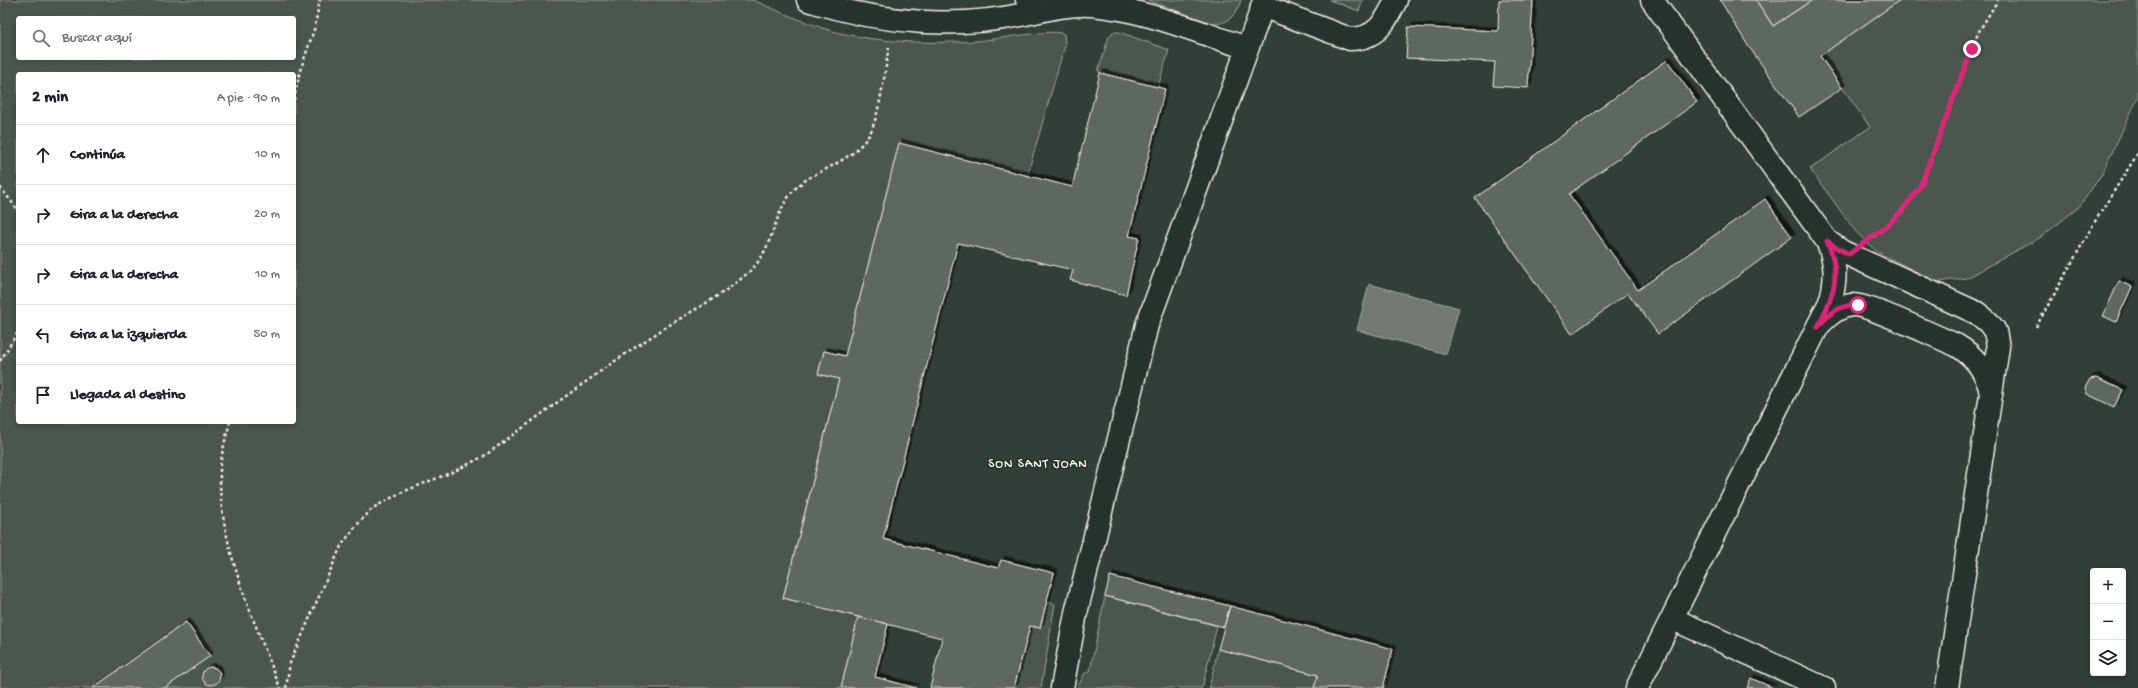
<!DOCTYPE html>
<html lang="es">
<head>
<meta charset="utf-8">
<style>
  body { margin:0; font-family:"Gochi Hand",sans-serif; background:#f6f6f6; color:#202124 }
  .controls { position:absolute; right:12px; bottom:12px; display:grid; overflow:hidden; border-radius:4px; box-shadow:0 2px 6px #0003 }
  .controls button { width:36px; height:36px; display:grid; place-items:center; padding:0; border:0; border-bottom:1px solid #e0e0e0; background:#fff; color:#202124; font:20px sans-serif }
  .stop { position:absolute; width:12px; height:12px; margin:-9px; border:3px solid #db2777; border-radius:50%; background:#fff }
  .stop.end { background:#db2777; border-color:#fff; box-shadow:0 1px 4px #0008 }
  .list { margin:0; padding:0; list-style:none }
  h2 { display:flex; justify-content:space-between; align-items:center; height:52px; margin:0; padding:0 16px; font-size:17px }
  h2 small { font-size:13px; font-weight:400; color:#757577 }
  .list li { display:grid; grid-template-columns:26px 1fr auto; gap:12px; align-items:center; box-sizing:border-box; height:60px; padding:0 16px; border-top:1px solid #e0e0e0 }
  .list b { display:block; font-size:15px; white-space:nowrap }
  .list em { font-size:13px; font-style:normal; color:#757577 }
  .icon { flex:none; width:22px; height:22px; fill:none; stroke:currentColor; stroke-width:2; stroke-linecap:round; stroke-linejoin:round }
  .map { position:relative; flex:none; width:2138px; height:688px; overflow:hidden }
  .search { position:absolute; background:#fff; box-shadow:0 2px 6px #0003; left:16px; top:16px; width:280px; height:44px; display:flex; align-items:center; gap:10px; box-sizing:border-box; padding:0 14px; border-radius:4px; color:#757577; font-size:15px }
  .panel { position:absolute; background:#fff; box-shadow:0 2px 6px #0003; left:16px; top:72px; width:280px; height:352px; border-radius:4px }
  .map>svg:first-child { display:block }
  .green { fill:#4c564f; stroke:#a0a49c; fill-rule:evenodd }
  .water { fill:#727972; stroke:#a6a9a1 }
  .building { fill:#5f6861; stroke:#f4f1e8; filter:url(#shadow) }
  .lines { fill:none; stroke-linecap:round; stroke-linejoin:round }
  .minor-casing { stroke:#f4f1e8; stroke-width:25 }
  .path { stroke:#f4f1e8; stroke-width:2.5; stroke-dasharray:3 3; stroke-linecap:butt }
  .minor { stroke:#26332d; stroke-width:22 }
  .route { stroke:#db2777; stroke-width:5 }
  .labels { text-anchor:middle; stroke-width:3; stroke-linejoin:round; paint-order:stroke }
  .neighbourhood-label { font-size:13px; letter-spacing:1px; fill:#f4f1e8; stroke:#26332d }
</style>
</head>
<body>
<div class="map">
<svg width="2138" height="688" viewBox="0 0 2138 688">
  <defs>
    <filter id="shadow"><feDropShadow dx="3.5" dy="-3.5" stdDeviation="0" flood-color="#0009"/></filter>
  </defs>
  <rect width="100%" height="100%" fill="#323e38"/>
  <filter id="ink" filterUnits="userSpaceOnUse"><feTurbulence type="fractalNoise" baseFrequency=".025" numOctaves="2"/><feDisplacementMap in="SourceGraphic" scale="8" xChannelSelector="R" yChannelSelector="G"/><feConvolveMatrix kernelMatrix="1 2 1 2 8 2 1 2 1" color-interpolation-filters="sRGB"/></filter>
  <g filter="url(#ink)">
    <g class="green">
      <path d="M0 0H753C778 11 803 22 829 30 874 43 931 44 977 41 992 40 1057 28 1064 34L1065 45 1027 176 899 144 845 356 824 351 818 374 839 379 783 598 858 617 841 688H165L210 656 185 622 93 688H0ZM18 18H294V58H18ZM18 74H294V422H18Z"/>
      <path d="M1147 0H1241C1236 15 1230 23 1214 24Z"/>
      <polygon points="1329,0 1363,0 1359,11"/>
      <polygon points="1900,0 2138,0 2138,97 2102,174 2079,207 2041,237 1967,278 1937,282 1877,252 1856,232 1810,169 1870,127 1820,56"/>
      <polygon points="1113,32 1119,32 1169,50 1158,87 1100,73 1098,71 1109,36"/>
      <polygon points="1105,596 1217,626 1202,688 1077,688 1085,673 1090,671"/>
      <polygon points="1047,602 1055,604 1041,688 1014,688 1030,626 1040,628"/>
      <polygon points="1218,649 1318,675 1314,688 1209,688"/>
    </g>
    <polygon class="water" points="1369,284 1459,308 1446,354 1357,330"/>
    <g class="building">
      <polygon points="1499,0 1533,0 1528,88 1493,86 1495,62 1406,58 1408,27 1498,31"/>
      <polygon points="1720,0 1756,0 1773,26 1812,0 1900,0 1820,56 1842,88 1799,117 1747,44"/>
      <polygon points="1756,0 1812,0 1773,26"/>
      <polygon points="1667,60 1697,102 1569,194 1638,290 1765,199 1792,237 1658,334 1628,293 1572,334 1475,198"/>
      <polygon points="1100,73 1165,89 1129,236 1139,238 1126,295 1070,280 1073,270 958,243 883,539 998,568 1001,560 1054,573 1040,628 1030,626 1014,688 930,688 942,638 783,598 839,379 818,374 824,351 845,356 899,143 1072,187"/>
      <polygon points="2119,281 2132,287 2116,322 2103,316"/>
      <polygon points="2096,378 2123,390 2114,407 2087,394 2085,388 2090,379"/>
      <polygon points="1110,576 1230,606 1224,627 1105,596"/>
      <polygon points="1230,606 1393,649 1383,688 1314,688 1318,675 1218,649"/>
      <polygon points="858,617 888,624 875,677 916,688 841,688"/>
      <polygon points="186,622 210,656 165,688 93,688"/>
      <circle cx="211" cy="676" r="9"/>
      <polygon points="1751,678 1773,688 1747,688"/>
    </g>
    <g class="lines">
      <defs>
        <g id="minor">
          <path d="M808 0C881 24 959 30 1034 12"/>
          <path d="M1027 0 1034 12C1053 8 1072 4 1091 5 1144 9 1197 32 1247 48"/>
          <path d="M1262 6 1350 39C1376 39 1386 22 1396 0"/>
          <polyline points="1827,241 1843,252 1977,313 1988,322 1995,331 1998,347 1947,688"/>
          <path d="M1821 323C1829 314 1840 306 1852 305 1869 304 1936 337 1956 345 1974 355 1988 373 1991 394"/>
          <polyline points="1673,619 1824,688"/>
          <polyline points="1062,688 1076,613 1147,325 1265,0"/>
          <path d="M1637 688 1830 302C1837 279 1836 262 1827 241L1652 0"/>
        </g>
      </defs>
      <use href="#minor" class="minor-casing"/>
      <g class="path">
        <polyline points="294,100 300,71 314,30 320,0"/>
        <polyline points="0,187 18,210"/>
        <polyline points="1874,237 1902,211 1921,185 1978,33 1998,0"/>
        <polyline points="2036,327 2094,223 2138,153"/>
        <polyline points="0,361 18,332"/>
        <path d="M230 422C226 437 221 454 220 470 218 546 254 618 280 688"/>
        <path d="M286 688 290 663 341 546 356 526 373 508 400 493 455 471 484 456C540 416 595 373 654 335 686 313 723 297 752 269 774 247 773 213 794 190 808 175 828 170 845 158 854 153 863 144 869 135 880 115 885 70 889 47"/>
      </g>
      <use href="#minor" class="minor"/>
    </g>
  </g>
  <g class="lines" filter="url(#ink)">
    <path class="route" d="M1858 305C1840 304 1828 314 1818 327 1834 295 1842 275 1827 241L1835 247 1849 254 1887 226 1902 211 1921 185 1972 49"/>
  </g>
  <g class="labels">
    <g class="neighbourhood-label">
      <text x="1038" y="467">SON SANT JOAN</text>
    </g>
  </g>
</svg>
<div class="controls">
<button>+</button>
<button>−</button>
<button><svg class="icon" aria-label="layers" viewBox="0 0 24 24"><path d="M12 4l9 5-9 5-9-5zM3 14l9 5 9-5"/></svg></button>
</div>
<div class="stop" style="left:1858px;top:305px"></div>
<div class="stop end" style="left:1972px;top:49px"></div>
<div class="search"><svg class="icon" aria-label="search" viewBox="0 0 24 24"><circle cx="10" cy="10" r="6"/><path d="M15 15l6 6"/></svg>Buscar aquí</div>
<section class="panel">
<h2>2 min<small>A pie · 90 m</small></h2>
<ul class="list">
<li><svg class="icon" aria-label="ahead" viewBox="0 0 24 24"><path d="M12 20V5M6 11l6-6 6 6"/></svg><div><b>Continúa</b></div><em>10 m</em></li>
<li><svg class="icon" aria-label="right" viewBox="0 0 24 24"><path d="M7 20v-9h11M14 6l5 5-5 5"/></svg><div><b>Gira a la derecha</b></div><em>20 m</em></li>
<li><svg class="icon" aria-label="right" viewBox="0 0 24 24"><path d="M7 20v-9h11M14 6l5 5-5 5"/></svg><div><b>Gira a la derecha</b></div><em>10 m</em></li>
<li><svg class="icon" aria-label="left" viewBox="0 0 24 24"><path d="M17 20v-9H6M10 6l-5 5 5 5"/></svg><div><b>Gira a la izquierda</b></div><em>50 m</em></li>
<li><svg class="icon" aria-label="arrive" viewBox="0 0 24 24"><path d="M6 21V4h12l-3 4 3 4H6"/></svg><div><b>Llegada al destino</b></div></li>
</ul>
</section>
</div>
</body>
</html>
